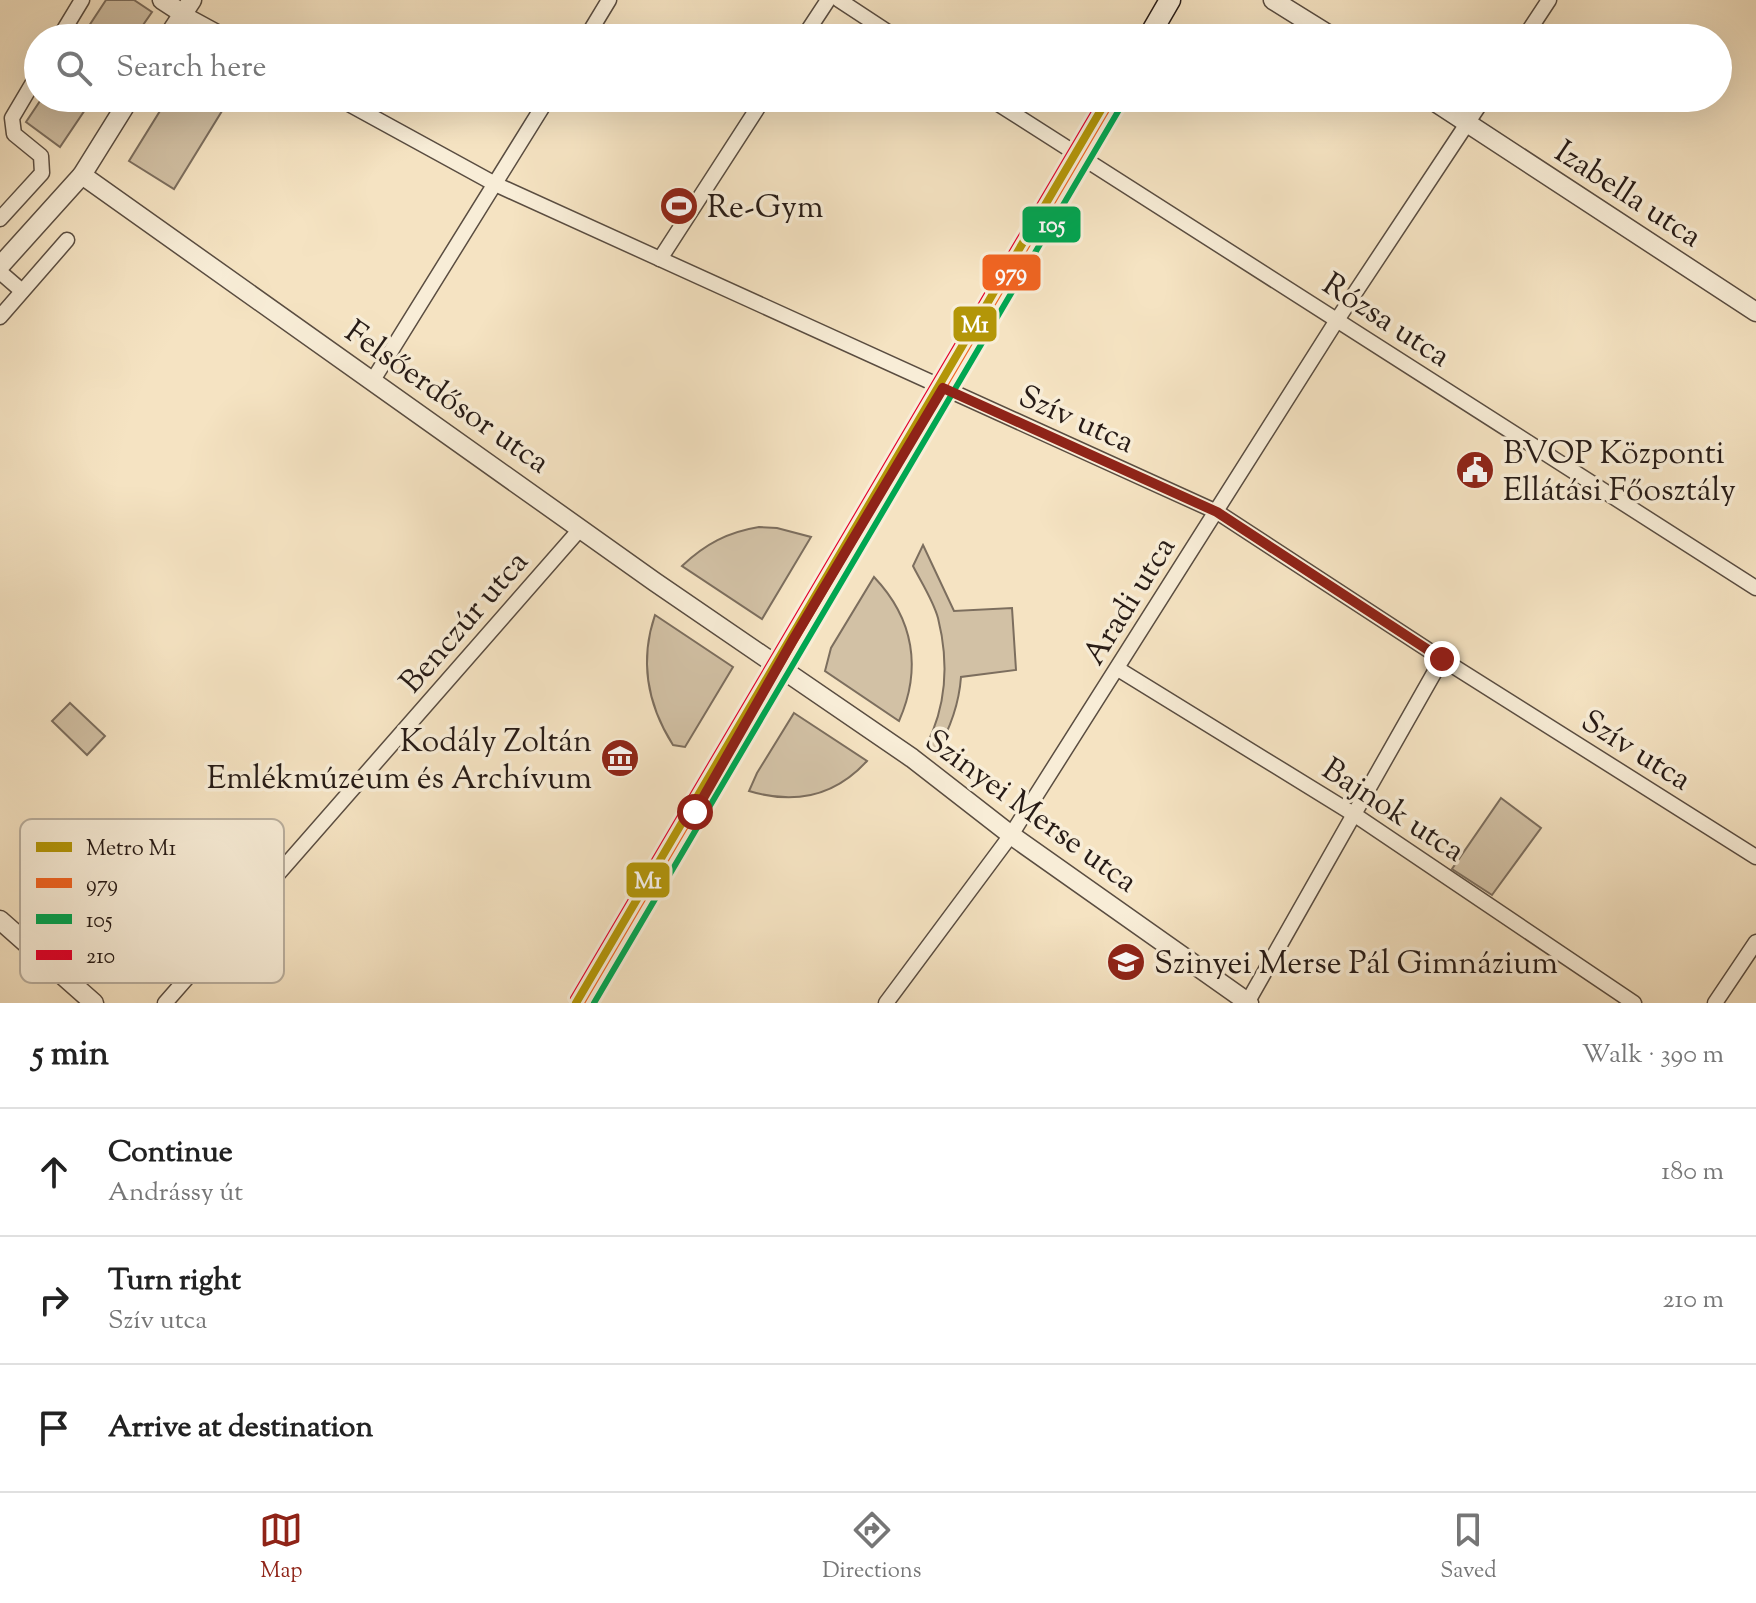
<!DOCTYPE html>
<html lang="en">
<head>
<meta charset="utf-8">
<style>
  body { margin:0; font-family:"Sorts Mill Goudy",serif; background:#f2f2f2; color:#222 }
  .stop { position:absolute; width:24px; height:24px; margin:-18px; border:6px solid #8f2418; border-radius:50%; background:#fff }
  .stop.end { background:#8f2418; border-color:#fff; box-shadow:0 2px 8px #0008 }
  .list { margin:0; padding:0; list-style:none }
  h2 { display:flex; justify-content:space-between; align-items:center; height:104px; margin:0; padding:0 32px; font-size:34px }
  h2 small { font-size:26px; font-weight:400; color:#767676 }
  .list li { display:grid; grid-template-columns:52px 1fr auto; gap:24px; align-items:center; box-sizing:border-box; height:128px; padding:0 32px; border-top:2px solid #e0e0e0 }
  .list b { display:block; font-size:30px; white-space:nowrap }
  .list p { margin:0; font-size:26px; white-space:nowrap; color:#767676 }
  .list em { font-size:26px; font-style:normal; color:#767676 }
  .icon { flex:none; width:44px; height:44px; fill:none; stroke:currentColor; stroke-width:2; stroke-linecap:round; stroke-linejoin:round }
  .map { position:relative; flex:none; width:1756px; height:1003px; overflow:hidden }
  .search { position:absolute; background:#fff; box-shadow:0 8px 32px #0002; left:24px; right:24px; top:24px; height:88px; display:flex; align-items:center; gap:20px; box-sizing:border-box; padding:0 28px; border-radius:44px; color:#767676; font-size:30px }
  .sheet { height:488px; background:#fff }
  nav { display:flex; justify-content:space-around; align-items:center; box-sizing:border-box; height:112px; border-top:2px solid #e0e0e0; background:#fff; font-size:22px; color:#767676 }
  nav a { display:grid; justify-items:center; gap:4px }
  nav .on { color:#8f2418 }
  .map>svg:first-child { display:block }
  .green { fill:#d2c1a5; stroke:#7c6e5e; stroke-width:2 }
  .lines { fill:none; stroke-linecap:round; stroke-linejoin:round }
  .minor-casing { stroke:#5a4d41; stroke-width:17 }
  .tertiary-casing { stroke:#5a4d41; stroke-width:21 }
  .secondary-casing { stroke:#271b16; stroke-width:23 }
  .minor { stroke:#f8edd7; stroke-width:14 }
  .tertiary { stroke:#f8edd7; stroke-width:18 }
  .secondary { stroke:#f8edd7; stroke-width:20 }
  .bus-1-casing { stroke:#f8edd7; stroke-width:12 }
  .bus-2-casing { stroke:#f8edd7; stroke-width:12 }
  .bus-3-casing { stroke:#f8edd7; stroke-width:12 }
  .bus-1 { stroke:#f26522; stroke-width:6 }
  .bus-2 { stroke:#00a651; stroke-width:6 }
  .bus-3 { stroke:#e4002b; stroke-width:6 }
  .metro-1-casing { stroke:#f8edd7; stroke-width:14 }
  .metro-1 { stroke:#b39608; stroke-width:8 }
  .route { stroke:#8f2418; stroke-width:10 }
  .labels { text-anchor:middle; stroke-width:7; stroke-linejoin:round; paint-order:stroke }
  .street-label { font-size:32px; fill:#271b16; stroke:#f8edd7 }
  .poi-label { font-size:32px; fill:#271b16; stroke:#f8edd7; text-anchor:start }
  .key { fill:#f8edd7; stroke:#b9ae9d; stroke-width:2 }
  .key-label { font-size:22px; fill:#271b16 }
  .line-badge { stroke:#f8edd7; stroke-width:3 }
  .badge-label { font-size:22px; text-anchor:middle; font-weight:bold; fill:#fff }
</style>
</head>
<body>
<div class="map">
<svg width="1756" height="1003" viewBox="0 0 1756 1003">
  <rect width="100%" height="100%" fill="#f5e3c2"/>
  <filter id="stains"><feTurbulence type="fractalNoise" baseFrequency=".0025" numOctaves="4"/><feColorMatrix values="0 0 0 0 .2 0 0 0 0 .09 0 0 0 0 .02 0 0 0 .5 -.17"/></filter>
  <radialGradient id="worn" r=".72"><stop offset=".6" stop-color="#630" stop-opacity="0"/><stop offset="1" stop-color="#630" stop-opacity=".3"/></radialGradient>
  <g class="green">
    <polygon points="106,0 134,0 152,12 134,38 81,38"/>
    <polygon points="42,98 93,98 60,147 26,122"/>
    <polygon points="168,98 230,98 174,189 129,161"/>
    <path d="M759 527 777 528 811 537 762 619 682 566C705 544 728 532 759 527Z"/>
    <path d="M923 545 954 611 1012 608 1016 670 961 677C959 705 950 729 936 753L926 746C947 705 949 662 938 618 933 600 921 582 913 566Z"/>
    <path d="M874 577C914 619 922 669 899 721L825 671 831 648Z"/>
    <path d="M655 615 733 667 685 747 673 745C647 704 639 662 655 615Z"/>
    <polygon points="70,703 105,736 87,755 52,721"/>
    <path d="M794 713 867 761C835 796 795 805 749 791L757 773Z"/>
    <polygon points="1501,798 1541,828 1492,895 1452,869"/>
  </g>
  <g class="lines">
    <defs>
      <g id="minor">
        <polyline points="839,0 897,38"/>
        <polyline points="182,13 228,38"/>
        <polyline points="59,38 82,0"/>
        <polyline points="586,38 609,0"/>
        <polyline points="803,38 828,0"/>
        <polyline points="1524,38 1549,0"/>
        <polyline points="338,98 495,184 1217,512 1442,659 1756,857"/>
        <polyline points="989,98 1756,588"/>
        <polyline points="0,219 42,173 41,156 14,134 12,118 38,74"/>
        <polyline points="660,259 764,98"/>
        <polyline points="0,272 22,291"/>
        <polyline points="0,317 67,240"/>
        <polyline points="373,380 548,98"/>
        <polyline points="1118,669 1355,815 1634,1003"/>
        <polyline points="165,1003 581,528"/>
        <polyline points="886,1003 1011,835 1337,320 1484,98"/>
        <polyline points="1247,1003 1442,659"/>
        <polyline points="1715,1003 1756,942"/>
      </g>
      <g id="tertiary">
        <polyline points="162,0 182,13"/>
        <polyline points="1273,0 1334,38"/>
        <polyline points="167,38 192,0"/>
        <polyline points="1429,98 1756,312"/>
        <polyline points="82,175 655,582 912,758 1011,835 1249,1003"/>
        <polyline points="0,266 82,175 130,98"/>
        <polyline points="0,920 94,1003"/>
      </g>
      <g id="secondary">
        <polyline points="1148,38 1170,0"/>
        <polyline points="582,1003 1114,98"/>
      </g>
    </defs>
    <use href="#minor" class="minor-casing"/>
    <use href="#tertiary" class="tertiary-casing"/>
    <use href="#secondary" class="secondary-casing"/>
    <use href="#minor" class="minor"/>
    <use href="#tertiary" class="tertiary"/>
    <use href="#secondary" class="secondary"/>
    <defs>
      <polyline id="bus-1" points="582,1003 1114,98"/>
      <polyline id="bus-2" points="594,1003 1123,103"/>
      <polyline id="bus-3" points="573,998 1102,98"/>
    </defs>
    <use href="#bus-1" class="bus-1-casing"/>
    <use href="#bus-2" class="bus-2-casing"/>
    <use href="#bus-3" class="bus-3-casing"/>
    <use href="#bus-1" class="bus-1"/>
    <use href="#bus-2" class="bus-2"/>
    <use href="#bus-3" class="bus-3"/>
    <defs>
      <polyline id="metro-1" points="576,1003 1108,98"/>
    </defs>
    <use href="#metro-1" class="metro-1-casing"/>
    <use href="#metro-1" class="metro-1"/>
  </g>
  <g class="lines">
    <polyline class="route" points="695,812 793,640 943,388 1217,512 1442,659"/>
  </g>
  <defs>
    <symbol id="stadium-disc" viewBox="-11 -11 22 22"><circle r="9.5" fill="#8f2418" stroke="#f8edd7"/><path d="M0-5a6.5 5 0 1 0 0 10a6.5 5 0 1 0 0-10ZM-3.5-1.8h7v3.6h-7Z" fill="#fff"/></symbol>
    <symbol id="civic-disc" viewBox="-11 -11 22 22"><circle r="9.5" fill="#8f2418" stroke="#f8edd7"/><path d="M-.6-6.5H3V-4.5H.6V-3L4-1V1h2V6H-6V1h2V-1L-.6-3ZM-1.2 2.5V6h2.4V2.5Z" fill="#fff"/></symbol>
    <symbol id="museum-disc" viewBox="-11 -11 22 22"><circle r="9.5" fill="#8f2418" stroke="#f8edd7"/><path d="M0-6L6-3V-2H-6V-3ZM-5-1h2V3h-2ZM-1-1h2V3h-2ZM3-1h2V3H3ZM-6 4H6V6H-6Z" fill="#fff"/></symbol>
    <symbol id="school-disc" viewBox="-11 -11 22 22"><circle r="9.5" fill="#8f2418" stroke="#f8edd7"/><path d="M0-5L7-2L0 1L-7-2ZM-4 1L0 2.5L4 1V4Q0 6-4 4Z" fill="#fff"/></symbol>
  </defs>
  <g fill-rule="evenodd">
    <use href="#stadium-disc" x="657" y="184" width="44" height="44"/>
    <use href="#civic-disc" x="1453" y="448" width="44" height="44"/>
    <use href="#museum-disc" x="598" y="736" width="44" height="44"/>
    <use href="#school-disc" x="1104" y="940" width="44" height="44"/>
  </g>
  <g class="labels">
    <g class="street-label">
      <text transform="translate(1629 193) rotate(33)" y="11">Izabella utca</text>
      <text transform="translate(1387 319) rotate(33)" y="11">Rózsa utca</text>
      <text transform="translate(448 396) rotate(35)" y="11">Felsőerdősor utca</text>
      <text transform="translate(1077 418) rotate(24)" y="11">Szív utca</text>
      <text transform="translate(1128 600) rotate(-58)" y="11">Aradi utca</text>
      <text transform="translate(463 621) rotate(-49)" y="11">Benczúr utca</text>
      <text transform="translate(1637 749) rotate(32)" y="11">Szív utca</text>
      <text transform="translate(1394 809) rotate(33)" y="11">Bajnok utca</text>
      <text transform="translate(1032 810) rotate(36)" y="11">Szinyei Merse utca</text>
    </g>
    <g class="poi-label">
      <text x="707" y="217">Re-Gym</text>
      <text x="1503" y="463">BVOP Központi<tspan x="1503" dy="37">Ellátási Főosztály</tspan></text>
      <text x="592" y="751" text-anchor="end">Kodály Zoltán<tspan x="592" dy="37">Emlékmúzeum és Archívum</tspan></text>
      <text x="1154" y="973">Szinyei Merse Pál Gimnázium</text>
    </g>
  </g>
  <rect x="20" y="819" width="264" height="164" rx="12" class="key"/>
  <rect x="36" y="842" width="36" height="10" fill="#b39608"/>
  <rect x="36" y="878" width="36" height="10" fill="#f26522"/>
  <rect x="36" y="914" width="36" height="10" fill="#00a651"/>
  <rect x="36" y="950" width="36" height="10" fill="#e4002b"/>
  <g class="key-label">
    <text x="86" y="855">Metro M1</text>
    <text x="86" y="891">979</text>
    <text x="86" y="927">105</text>
    <text x="86" y="963">210</text>
  </g>
  <g class="line-badge">
    <rect x="1021" y="205" width="61" height="39" rx="8" fill="#00a651"/>
    <rect x="981" y="253" width="61" height="39" rx="8" fill="#f26522"/>
    <rect x="952" y="305" width="46" height="38" rx="8" fill="#b39608"/>
    <rect x="625" y="861" width="46" height="38" rx="8" fill="#b39608"/>
  </g>
  <g class="badge-label">
    <text x="1052" y="232">105</text>
    <text x="1011" y="280">979</text>
    <text x="975" y="332">M1</text>
    <text x="648" y="888">M1</text>
  </g>
  <rect width="100%" height="100%" filter="url(#stains)"/>
  <rect width="100%" height="100%" fill="url(#worn)"/>
</svg>
<div class="stop" style="left:695px;top:812px"></div>
<div class="stop end" style="left:1442px;top:659px"></div>
<div class="search"><svg class="icon" aria-label="search" viewBox="0 0 24 24"><circle cx="10" cy="10" r="6"/><path d="M15 15l6 6"/></svg>Search here</div>
</div>
<section class="sheet">
<h2>5 min<small>Walk · 390 m</small></h2>
<ul class="list">
<li><svg class="icon" aria-label="ahead" viewBox="0 0 24 24"><path d="M12 20V5M6 11l6-6 6 6"/></svg><div><b>Continue</b><p>Andrássy út</p></div><em>180 m</em></li>
<li><svg class="icon" aria-label="right" viewBox="0 0 24 24"><path d="M7 20v-9h11M14 6l5 5-5 5"/></svg><div><b>Turn right</b><p>Szív utca</p></div><em>210 m</em></li>
<li><svg class="icon" aria-label="arrive" viewBox="0 0 24 24"><path d="M6 21V4h12l-3 4 3 4H6"/></svg><div><b>Arrive at destination</b></div></li>
</ul>
</section>
<nav>
<a class="on"><svg class="icon" aria-label="map" viewBox="0 0 24 24"><path d="M3 6l6-2 6 2 6-2v14l-6 2-6-2-6 2zM9 4v14M15 6v14"/></svg>Map</a>
<a><svg class="icon" aria-label="directions" viewBox="0 0 24 24"><path d="M12 3l9 9-9 9-9-9zM9 14v-3h6M13 9l2 2-2 2"/></svg>Directions</a>
<a><svg class="icon" aria-label="saved" viewBox="0 0 24 24"><path d="M7 4h10v16l-5-4-5 4z"/></svg>Saved</a>
</nav>
</body>
</html>
